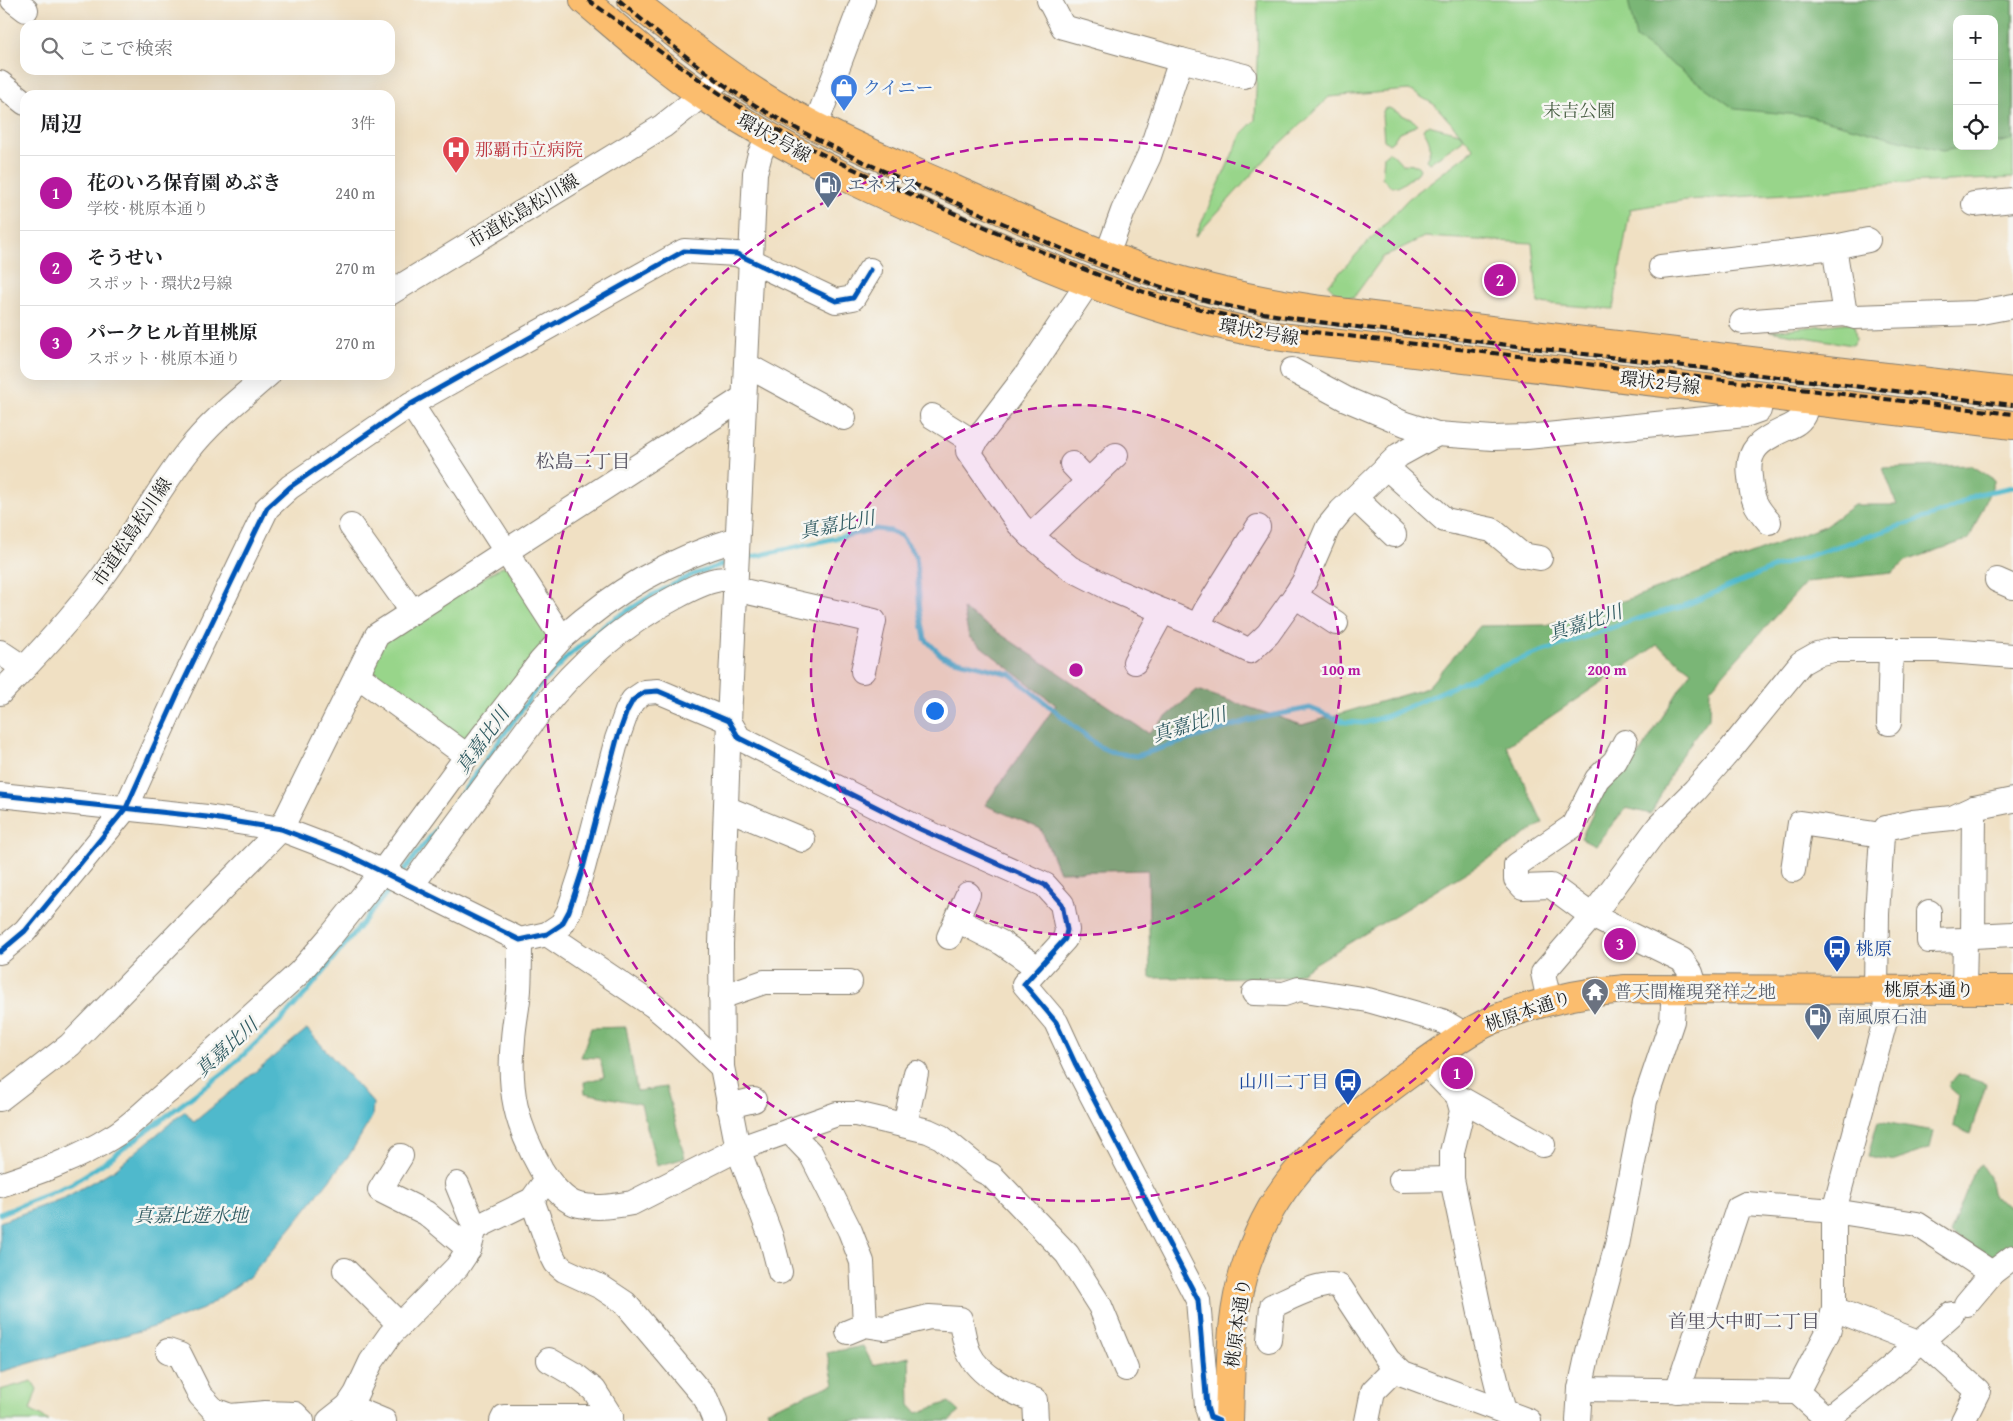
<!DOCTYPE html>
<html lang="ja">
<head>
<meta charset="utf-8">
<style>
  body { margin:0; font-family:"Gentium Book Plus","Noto Serif JP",serif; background:#f6f6f6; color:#202124 }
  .controls { position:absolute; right:15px; top:15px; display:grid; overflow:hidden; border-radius:10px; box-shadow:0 5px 20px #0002 }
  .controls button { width:45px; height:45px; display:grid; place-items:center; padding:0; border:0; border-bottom:1px solid #e0e0e0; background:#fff; color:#202124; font:25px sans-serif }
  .you { position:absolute; left:934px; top:710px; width:18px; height:18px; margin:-12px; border:4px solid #fff; border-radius:50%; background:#1a73e8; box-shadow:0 0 0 8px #1a73e833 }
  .badge { display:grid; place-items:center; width:32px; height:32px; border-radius:50%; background:#b5179e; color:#fff; font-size:16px; font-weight:700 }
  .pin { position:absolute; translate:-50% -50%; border:2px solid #fff; box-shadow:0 1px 5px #0006 }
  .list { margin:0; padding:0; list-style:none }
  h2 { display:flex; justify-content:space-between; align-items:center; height:65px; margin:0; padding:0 20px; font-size:21px }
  h2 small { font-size:16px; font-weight:400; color:#757577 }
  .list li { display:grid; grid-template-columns:32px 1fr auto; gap:15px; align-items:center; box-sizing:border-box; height:75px; padding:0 20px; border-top:1px solid #e0e0e0 }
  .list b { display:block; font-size:19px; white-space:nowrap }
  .list p { margin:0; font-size:16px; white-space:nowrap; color:#757577 }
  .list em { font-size:16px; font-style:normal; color:#757577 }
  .icon { flex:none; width:28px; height:28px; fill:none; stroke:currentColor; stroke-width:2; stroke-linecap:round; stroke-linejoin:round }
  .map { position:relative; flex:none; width:2013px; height:1421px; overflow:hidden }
  .search { position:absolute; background:#fff; box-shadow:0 5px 20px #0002; left:20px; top:20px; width:375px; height:55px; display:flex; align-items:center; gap:12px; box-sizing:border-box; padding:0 18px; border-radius:15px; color:#757577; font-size:19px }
  .panel { position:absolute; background:#fff; box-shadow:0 5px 20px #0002; left:20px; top:90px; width:375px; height:290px; border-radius:15px }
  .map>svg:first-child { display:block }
  .green { fill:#98d58a; stroke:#5a7853; fill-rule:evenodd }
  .forest { fill:#7ab676; stroke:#4b6949 }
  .water { fill:#4fb9cc; stroke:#366a74 }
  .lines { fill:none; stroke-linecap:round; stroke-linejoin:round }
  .stream { stroke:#4fb9cc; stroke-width:5 }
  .minor-casing { stroke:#867e70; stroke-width:26 }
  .major-casing { stroke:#867e70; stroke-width:30 }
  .minor { stroke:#fff; stroke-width:24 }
  .major { stroke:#fbbd6e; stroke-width:28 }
  .rail { stroke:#1c1c1c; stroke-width:4; stroke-dasharray:8 4; stroke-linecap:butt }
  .cycleway-casing { stroke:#f6f6f2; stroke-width:8 }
  .cycleway { stroke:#0057b8; stroke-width:5 }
  .ring { fill:none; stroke:#b5179e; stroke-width:2.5; stroke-dasharray:9 6 }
  .labels { text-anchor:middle; stroke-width:5; stroke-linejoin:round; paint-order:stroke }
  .shop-label { font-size:18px; fill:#366cbe; stroke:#f6f6f2; text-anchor:start }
  .park-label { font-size:18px; fill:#475d42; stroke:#f6f6f2 }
  .street-label { font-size:18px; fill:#1c1c1c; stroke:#f6f6f2 }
  .health-label { font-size:18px; fill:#be3a42; stroke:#f6f6f2; text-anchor:start }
  .service-label { font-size:18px; fill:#4e5e75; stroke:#f6f6f2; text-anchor:start }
  .transit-label { font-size:18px; fill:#164399; stroke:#f6f6f2; text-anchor:start }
  .worship-label { font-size:18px; fill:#5b616d; stroke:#f6f6f2; text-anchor:start }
  .neighbourhood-label { font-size:19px; fill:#514d5d; stroke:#f6f6f2 }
  .water-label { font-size:19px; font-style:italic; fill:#305b62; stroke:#f6f6f2 }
  .centre { fill:#b5179e; stroke:#f6f6f2; stroke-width:2.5 }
  .ring-label { font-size:15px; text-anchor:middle; font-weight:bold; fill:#b5179e; stroke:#f6f6f2; stroke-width:5; stroke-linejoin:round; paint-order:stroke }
</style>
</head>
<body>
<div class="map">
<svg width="2013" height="1421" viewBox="0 0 2013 1421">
  <rect width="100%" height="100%" fill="#f6f6f2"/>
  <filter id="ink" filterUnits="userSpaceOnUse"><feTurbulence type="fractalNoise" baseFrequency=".02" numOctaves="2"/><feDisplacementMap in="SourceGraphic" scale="10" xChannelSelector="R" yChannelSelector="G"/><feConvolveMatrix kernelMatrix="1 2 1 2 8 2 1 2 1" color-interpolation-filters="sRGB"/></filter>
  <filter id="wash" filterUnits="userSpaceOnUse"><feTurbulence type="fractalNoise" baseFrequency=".0096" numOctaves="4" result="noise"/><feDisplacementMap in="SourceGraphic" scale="20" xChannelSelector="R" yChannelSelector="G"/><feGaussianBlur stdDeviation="1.12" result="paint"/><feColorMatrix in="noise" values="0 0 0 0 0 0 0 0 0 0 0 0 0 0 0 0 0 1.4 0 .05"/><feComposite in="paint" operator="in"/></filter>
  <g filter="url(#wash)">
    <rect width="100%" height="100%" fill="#f0e0c3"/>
    <g class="green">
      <path d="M1257 0H2013V178L1884 184 1802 193 1686 200 1630 209 1613 309 1538 303 1532 243 1424 237 1383 257 1354 297H1340L1328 285 1408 199 1474 149 1435 105 1409 90 1329 97 1274 150 1195 237 1242 133 1255 120 1258 32ZM1957 19H1994V146H1957Z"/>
      <polygon points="1389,108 1414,121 1417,124 1414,127 1399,132 1393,141 1389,144 1384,140 1382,115 1384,109"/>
      <path d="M1428 125 1459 133 1463 138 1462 141 1429 163 1426 160C1433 148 1430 140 1423 129L1425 126Z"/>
      <polygon points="1389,152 1393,154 1402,164 1417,165 1420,169 1418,173 1398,187 1389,185 1382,178 1384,156"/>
      <polygon points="1854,322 1856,340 1852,345 1770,331"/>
      <polygon points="505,565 548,627 548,641 463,747 363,675 380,639"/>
      <polygon points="32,1381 37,1389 30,1410 49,1421 0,1421 0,1390"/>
    </g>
    <g class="forest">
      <polygon points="1628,0 2013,0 2013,140 1994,143 1994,19 1957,19 1957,146 1972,146 1942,151 1809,116 1735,109 1636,38"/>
      <polygon points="1971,465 1995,480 1969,539 1906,561 1892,573 1806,582 1710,689 1709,718 1680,757 1651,814 1626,808 1595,845 1581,838 1605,789 1633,764 1691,671 1657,645 1507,746 1543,823 1493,856 1293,977 1150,978 1148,870 1059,872 1041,829 985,805 1056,705 969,637 963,609 1148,733 1197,690 1302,725 1427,688 1480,626 1546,625 1632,598 1825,526 1854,505 1897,505 1883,468"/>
      <polygon points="626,1027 637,1091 666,1087 685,1158 657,1166 641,1104 585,1093 584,1082 604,1077 600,1058 581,1057 591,1028"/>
      <polygon points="1958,1074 1986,1084 1970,1134 1953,1126 1959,1096 1948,1086"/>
      <polygon points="1878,1121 1934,1131 1930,1148 1895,1161 1868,1156"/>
      <polygon points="1981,1165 1989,1177 1993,1197 2013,1209 2013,1250 1997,1263 1950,1233 1975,1169"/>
      <polygon points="863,1346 873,1365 909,1357 910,1405 917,1413 949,1402 960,1412 949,1421 773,1421 767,1410 834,1384 827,1353"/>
    </g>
    <polygon class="water" points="307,1029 373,1103 372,1117 350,1154 291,1228 249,1277 203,1309 163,1324 0,1372 0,1222 66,1197 115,1169 185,1111 194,1122"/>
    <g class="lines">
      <g class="stream">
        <polyline points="743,559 876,529 891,531 901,536 916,556 920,611 925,639 943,657 1010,674 1098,746 1114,753 1136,756 1254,719 1310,708 1345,722 1364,723 1387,716 1482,674 1529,656 1634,620 1681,607 1775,567 1945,511 1978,494 2013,487"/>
        <polyline points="401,874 438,827 535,691 568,656 608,623 649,597 692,575 730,562"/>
        <polyline points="0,1214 71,1184 104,1163 226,1071 281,1020 307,992 393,885"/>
      </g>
    </g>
  </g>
  <g filter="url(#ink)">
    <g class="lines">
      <defs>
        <g id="minor">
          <polyline points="13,0 26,10"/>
          <polyline points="1049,0 1063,27 1181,60 1149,156 1123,211 1107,255"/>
          <polyline points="1181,60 1244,76"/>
          <polyline points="0,83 25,103"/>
          <polyline points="815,127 863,0"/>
          <polyline points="768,136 760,154 755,173 729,721 721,944 722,1067 738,1149 771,1237 780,1272"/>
          <polyline points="1974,204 2013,200"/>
          <polyline points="1834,247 1868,240"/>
          <polyline points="1661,267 1834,247 1845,314 1855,317 1976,313 2013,306"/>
          <polyline points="1088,283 1027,374 968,451 1019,524 1031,536 1070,568 1113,590 1198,626 1250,651 1268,634 1295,596 1305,580 1328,527 1341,511 1399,455 1437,434"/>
          <polyline points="390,293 663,126 702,95 726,73"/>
          <polyline points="1742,322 1845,314"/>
          <polyline points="746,365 844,418"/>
          <polyline points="1292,370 1346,399 1405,424 1437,434 1493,438 1527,437 1745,415 1759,410 1761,396"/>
          <polyline points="932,416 975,443"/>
          <polyline points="1072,464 1088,481"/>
          <polyline points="1386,467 1445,520 1492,530 1522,555 1540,558"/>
          <polyline points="1355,498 1394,535"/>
          <path d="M1769 522C1755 506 1752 500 1750 477 1746 449 1761 440 1785 429 1792 426 1799 423 1803 416 1806 412 1805 405 1806 401"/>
          <polyline points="351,526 412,611"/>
          <polyline points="1031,536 1116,455"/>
          <polyline points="1997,580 2013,587"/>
          <polyline points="735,589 874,621 863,671"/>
          <polyline points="1295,596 1336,623"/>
          <polyline points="1198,626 1206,610 1258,527"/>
          <path d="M562 638C616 590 668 560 737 539"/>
          <polyline points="0,652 24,668"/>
          <polyline points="1135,662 1163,611"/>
          <polyline points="357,675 467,756"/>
          <path d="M0 693C36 657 70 620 101 579 132 538 156 492 188 451 210 422 240 399 268 375"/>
          <polyline points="1889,723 1891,650"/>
          <polyline points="0,795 207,817 281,829 344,853 520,940 547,934 562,924 569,911 583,868 617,739 627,711 633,700 645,692 658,691 729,721 739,738 920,829 1045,885 1062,904 1067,930 1065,939 1024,984 1056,1022 1075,1063 1198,1300 1207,1407 1210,1417 1219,1421"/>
          <polyline points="726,808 803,840"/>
          <polyline points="1974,808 2013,800"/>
          <polyline points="1882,835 1886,828 1913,822 1952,818 1974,808 1973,936 1965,940 1964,990"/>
          <polyline points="1793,870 1800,823 1882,835 1877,914 1876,991"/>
          <path d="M411 886 539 713C576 666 620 626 674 598 687 591 701 583 716 580 721 578 729 580 735 580"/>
          <polyline points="1929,912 1929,941 1965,940"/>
          <polyline points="957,920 1002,943 1038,968"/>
          <polyline points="547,934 654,1006 686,1033 722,1067"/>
          <polyline points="1973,936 2013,934"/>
          <polyline points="949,937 968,894"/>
          <path d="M520 940C520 957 520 973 519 990 518 1006 514 1022 513 1039 508 1090 516 1125 541 1169 549 1182 564 1202 579 1205 597 1209 615 1206 632 1203L738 1149 837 1114H856L928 1131 941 1137 981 1170 991 1175 1067 1254 1100 1306 1126 1369"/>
          <polyline points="0,952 25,931 126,808 178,693 267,508 290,487 411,404 684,251 737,254 836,301 853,298 870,270"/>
          <polyline points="1696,989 1691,973 1682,960 1592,916 1659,826 1695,790 1731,749 1801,663 1817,654 1833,650 1936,650 2013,656"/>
          <polyline points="1254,993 1284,994 1299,989 1368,1000 1442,1021 1466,1035"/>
          <polyline points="721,997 764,982 850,982"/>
          <polyline points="1549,1001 1543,973 1592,916 1551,886 1523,887 1516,879 1516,865 1573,826 1597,779 1615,761 1625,742"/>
          <polyline points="1425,1063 1458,1097 1462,1111 1452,1152 1452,1179 1484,1332 1504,1412"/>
          <polyline points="1458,1097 1543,1145"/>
          <polyline points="0,1099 70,1045 281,829 377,635 743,398"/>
          <polyline points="728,1106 754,1100"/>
          <polyline points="905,1125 916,1073"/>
          <polyline points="789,1131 811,1154 850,1231 862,1262 865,1325"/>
          <polyline points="401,1156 380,1190 426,1213 469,1249"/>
          <polyline points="1401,1180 1452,1179"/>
          <polyline points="457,1184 475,1228"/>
          <path d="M0 1185C39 1172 77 1159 112 1137 132 1126 152 1103 171 1089L299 973 330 937 382 872 467 756 541 661 562 638 411 404"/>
          <polyline points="532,1200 551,1253 556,1263 564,1270 601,1287 625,1303 706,1399 715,1421"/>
          <polyline points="345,1270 400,1325"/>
          <polyline points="1966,1304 1992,1273 2013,1257"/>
          <polyline points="1834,1309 1928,1346 1978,1391 1963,1421"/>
          <path d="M848 1332 865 1325 884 1328 929 1317 960 1319C963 1329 964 1343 969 1353 978 1374 1013 1394 1035 1400L1036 1421"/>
          <path d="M1269 1340 1272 1306C1287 1300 1325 1278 1340 1287L1388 1360 1403 1374 1529 1421"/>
          <polyline points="168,1351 180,1355 200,1395 214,1410 230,1416 265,1413 295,1414 302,1421"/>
          <polyline points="549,1360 575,1375 594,1390 611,1417"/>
          <polyline points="1580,1389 1797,1392 1828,1332 1834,1309 1834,1211 1885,1021 1886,991"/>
          <polyline points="1677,1391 1738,1208 1746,1204 1834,1211 1917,1224 1992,1273"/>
          <polyline points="1797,1392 1827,1419"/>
          <polyline points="348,1406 384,1421"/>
          <polyline points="329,1421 348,1406 356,1394 371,1362 390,1335 457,1267 469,1249 475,1228 532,1200 547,1179"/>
          <polyline points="502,1421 504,1417 611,1417"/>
          <polyline points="1367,1421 1373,1391 1396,1368"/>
          <polyline points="1578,1421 1580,1389 1588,1352 1617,1245 1645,1101 1672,1021 1674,989"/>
          <polyline points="1824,1421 1887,1371 1952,1314"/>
        </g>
        <g id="major">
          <path d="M584 0C623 33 662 68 705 97 793 156 890 199 987 241 1088 284 1179 322 1289 338L2013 425"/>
          <path d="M632 0C673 32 713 65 757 93 818 132 885 159 951 188 1015 216 1079 247 1145 269 1200 288 1257 301 1315 309L2013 392"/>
          <path d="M1229 1421C1231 1368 1229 1311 1248 1260 1254 1243 1262 1225 1271 1209 1304 1151 1367 1104 1420 1066 1446 1048 1471 1028 1500 1017 1541 1001 1582 992 1625 989L2013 990"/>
        </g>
      </defs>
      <use href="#minor" class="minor-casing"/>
      <use href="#major" class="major-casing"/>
      <use href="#minor" class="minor"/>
      <use href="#major" class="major"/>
      <g class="rail">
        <path d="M588 0C652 45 714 93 781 132 833 162 888 184 942 208 1017 241 1093 276 1171 301 1218 315 1265 324 1313 332L2013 414"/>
        <path d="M619 0C658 34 699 69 742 97 816 144 898 177 977 212 1049 243 1120 276 1194 297 1242 311 1292 318 1341 325L2013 405"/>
      </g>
      <defs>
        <g id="cycleway">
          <polyline points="0,795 207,817 281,829 344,853 520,940 547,934 562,924 569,911 583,868 617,739 627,711 633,700 645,692 658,691 729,721 739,738 920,829 1045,885 1062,904 1067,930 1065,939 1024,984 1056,1022 1075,1063 1198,1300 1207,1407 1210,1417 1219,1421"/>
          <polyline points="0,952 25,931 126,808 178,693 267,508 290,487 411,404 684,251 737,254 836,301 853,298 870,270"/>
        </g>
      </defs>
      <use href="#cycleway" class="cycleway-casing"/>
      <use href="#cycleway" class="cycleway"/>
    </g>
  </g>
  <circle cx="1076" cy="670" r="265" fill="#b5179e" fill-opacity=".12"/>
  <g class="ring">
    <circle cx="1076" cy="670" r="265"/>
    <circle cx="1076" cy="670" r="531"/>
  </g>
  <defs>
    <symbol id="shop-pin" viewBox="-11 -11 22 30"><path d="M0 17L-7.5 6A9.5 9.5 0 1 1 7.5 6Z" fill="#3f7fe0" stroke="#f6f6f2"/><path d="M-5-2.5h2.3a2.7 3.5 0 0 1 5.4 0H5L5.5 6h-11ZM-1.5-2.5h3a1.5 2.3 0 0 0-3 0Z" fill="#fff"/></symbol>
    <symbol id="hospital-pin" viewBox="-11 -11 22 30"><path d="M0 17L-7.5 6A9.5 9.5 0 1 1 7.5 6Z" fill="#e0444e" stroke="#f6f6f2"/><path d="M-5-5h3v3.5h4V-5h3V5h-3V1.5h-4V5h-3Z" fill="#fff"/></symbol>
    <symbol id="fuel-pin" viewBox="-11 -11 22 30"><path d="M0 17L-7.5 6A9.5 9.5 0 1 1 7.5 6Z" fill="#5c6f8a" stroke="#f6f6f2"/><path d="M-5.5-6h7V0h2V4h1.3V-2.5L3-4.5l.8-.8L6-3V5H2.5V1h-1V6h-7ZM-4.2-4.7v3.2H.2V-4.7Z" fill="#fff"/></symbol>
    <symbol id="bus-pin" viewBox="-11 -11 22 30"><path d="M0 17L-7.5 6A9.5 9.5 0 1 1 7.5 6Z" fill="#1a4fb4" stroke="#f6f6f2"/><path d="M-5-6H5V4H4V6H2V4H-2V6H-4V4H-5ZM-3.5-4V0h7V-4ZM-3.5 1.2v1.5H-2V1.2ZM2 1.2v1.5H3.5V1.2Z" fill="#fff"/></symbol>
    <symbol id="temple-pin" viewBox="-11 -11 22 30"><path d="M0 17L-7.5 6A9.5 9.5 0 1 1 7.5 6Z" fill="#6b7280" stroke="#f6f6f2"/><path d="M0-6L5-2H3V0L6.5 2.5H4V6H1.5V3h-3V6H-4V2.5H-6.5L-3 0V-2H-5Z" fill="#fff"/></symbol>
  </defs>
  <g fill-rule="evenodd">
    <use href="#shop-pin" x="828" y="72" width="32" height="43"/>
    <use href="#hospital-pin" x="440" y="134" width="32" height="43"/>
    <use href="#fuel-pin" x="812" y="169" width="32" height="43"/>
    <use href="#bus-pin" x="1821" y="933" width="32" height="43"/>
    <use href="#temple-pin" x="1579" y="976" width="32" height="43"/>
    <use href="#fuel-pin" x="1802" y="1001" width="32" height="43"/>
    <use href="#bus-pin" x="1332" y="1066" width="32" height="43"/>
  </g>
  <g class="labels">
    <g class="shop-label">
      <text x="863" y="94">クイニー</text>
    </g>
    <g class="park-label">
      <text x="1579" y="117">末吉公園</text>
    </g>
    <g class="street-label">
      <text transform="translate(774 138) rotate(29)" y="6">環状2号線</text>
      <text transform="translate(523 211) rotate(-31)" y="6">市道松島松川線</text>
      <text transform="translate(1259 332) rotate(10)" y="6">環状2号線</text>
      <text transform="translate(1660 383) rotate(7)" y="6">環状2号線</text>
      <text transform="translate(132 532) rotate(-56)" y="6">市道松島松川線</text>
      <text x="1929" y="996">桃原本通り</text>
      <text transform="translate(1528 1011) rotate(-19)" y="6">桃原本通り</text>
      <text transform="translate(1238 1323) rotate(-82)" y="6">桃原本通り</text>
    </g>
    <g class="health-label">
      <text x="475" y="156">那覇市立病院</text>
    </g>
    <g class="service-label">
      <text x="847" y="191">エネオス</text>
      <text x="1837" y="1023">南風原石油</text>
    </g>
    <g class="transit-label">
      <text x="1856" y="955">桃原</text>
      <text x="1329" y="1088" text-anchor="end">山川二丁目</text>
    </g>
    <g class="worship-label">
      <text x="1614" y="998">普天間権現発祥之地</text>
    </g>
    <g class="neighbourhood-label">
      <text x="583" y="468">松島二丁目</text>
      <text x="1744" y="1328">首里大中町二丁目</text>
    </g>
    <g class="water-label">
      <text transform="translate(837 524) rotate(-11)" y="7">真嘉比川</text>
      <text transform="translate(1585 622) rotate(-18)" y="7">真嘉比川</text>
      <text transform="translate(1189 724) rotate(-17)" y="7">真嘉比川</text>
      <text transform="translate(482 740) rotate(-54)" y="7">真嘉比川</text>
      <text transform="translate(226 1047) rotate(-42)" y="7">真嘉比川</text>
      <text x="191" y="1222">真嘉比遊水地</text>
    </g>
  </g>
  <circle cx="1076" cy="670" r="8" class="centre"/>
  <g class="ring-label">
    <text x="1341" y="675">100 m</text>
    <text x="1607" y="675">200 m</text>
  </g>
</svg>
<div class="controls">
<button>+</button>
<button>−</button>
<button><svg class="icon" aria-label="locate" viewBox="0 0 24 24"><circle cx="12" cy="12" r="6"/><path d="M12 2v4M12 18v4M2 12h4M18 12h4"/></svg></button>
</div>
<div class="you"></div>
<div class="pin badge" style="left:1457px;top:1073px">1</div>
<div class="pin badge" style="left:1500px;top:280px">2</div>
<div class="pin badge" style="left:1620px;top:944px">3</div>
<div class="search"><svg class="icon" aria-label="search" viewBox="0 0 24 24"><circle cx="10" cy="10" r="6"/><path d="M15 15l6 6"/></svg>ここで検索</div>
<section class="panel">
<h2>周辺<small>3件</small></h2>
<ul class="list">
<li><span class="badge">1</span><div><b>花のいろ保育園 めぶき</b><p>学校 · 桃原本通り</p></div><em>240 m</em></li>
<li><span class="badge">2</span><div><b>そうせい</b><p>スポット · 環状2号線</p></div><em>270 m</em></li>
<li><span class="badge">3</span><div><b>パークヒル首里桃原</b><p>スポット · 桃原本通り</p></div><em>270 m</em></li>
</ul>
</section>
</div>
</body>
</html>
